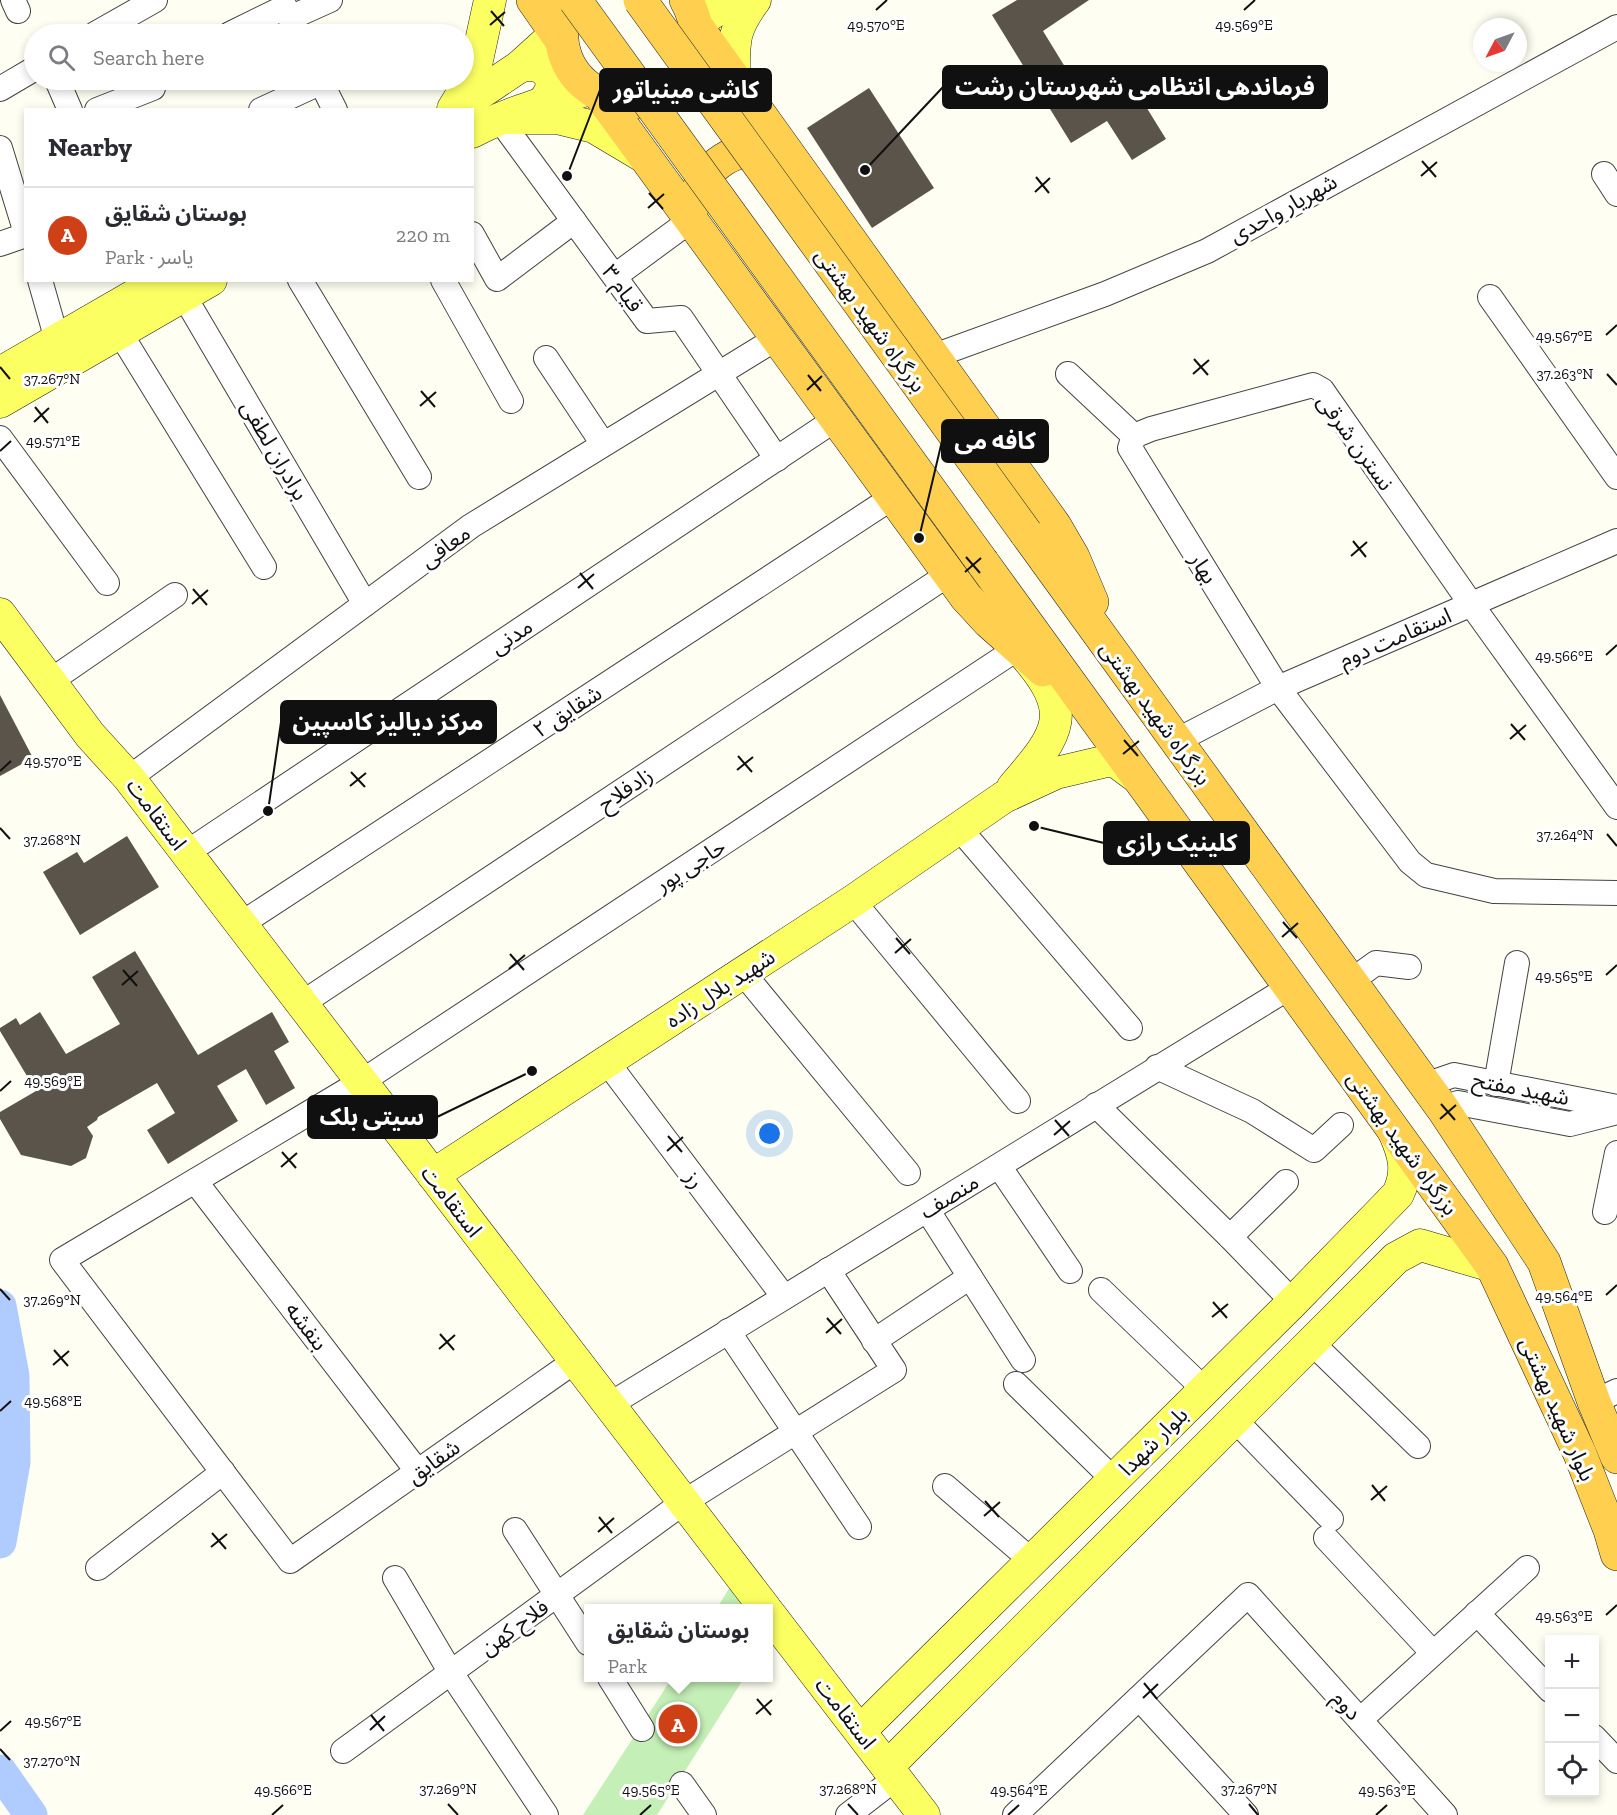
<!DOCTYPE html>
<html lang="en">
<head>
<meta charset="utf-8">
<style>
  body { margin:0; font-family:"Zilla Slab","Noto Sans Arabic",serif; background:#f7f7f7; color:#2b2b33 }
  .controls { position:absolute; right:18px; bottom:18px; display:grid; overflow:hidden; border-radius:0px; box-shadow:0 3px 9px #0003 }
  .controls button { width:54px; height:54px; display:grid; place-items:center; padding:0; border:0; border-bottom:2px solid #e1e1e2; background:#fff; color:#2b2b33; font:30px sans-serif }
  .compass { position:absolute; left:1473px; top:18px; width:54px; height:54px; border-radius:50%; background:#fff; box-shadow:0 3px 9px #0003; rotate:229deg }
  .you { position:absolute; left:770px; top:1134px; width:21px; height:21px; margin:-15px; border:4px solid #fff; border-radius:50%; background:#1a73e8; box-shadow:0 0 0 9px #1a73e833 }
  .badge { display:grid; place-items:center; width:39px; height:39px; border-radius:50%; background:#d04017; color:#fff; font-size:20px; font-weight:700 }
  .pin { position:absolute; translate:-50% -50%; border:3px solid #fff; box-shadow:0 2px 6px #0006 }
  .popup { position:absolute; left:584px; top:1604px; width:189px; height:78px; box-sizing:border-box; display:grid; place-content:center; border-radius:0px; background:#fff; filter:drop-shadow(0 2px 4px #0005); font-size:20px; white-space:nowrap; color:#7c7c81 }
  .popup b { font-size:22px; color:#2b2b33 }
  .popup::after { content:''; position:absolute; left:50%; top:100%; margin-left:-12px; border:12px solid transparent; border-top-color:#fff }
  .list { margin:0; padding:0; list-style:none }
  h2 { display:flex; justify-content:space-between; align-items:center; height:78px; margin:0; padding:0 24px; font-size:26px }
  h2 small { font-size:20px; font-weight:400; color:#7c7c81 }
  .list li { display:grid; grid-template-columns:39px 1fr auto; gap:18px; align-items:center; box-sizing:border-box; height:96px; padding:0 24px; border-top:2px solid #e1e1e2 }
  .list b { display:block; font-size:22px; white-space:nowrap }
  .list p { margin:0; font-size:20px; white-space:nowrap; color:#7c7c81 }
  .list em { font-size:20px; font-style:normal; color:#7c7c81 }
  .icon { flex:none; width:33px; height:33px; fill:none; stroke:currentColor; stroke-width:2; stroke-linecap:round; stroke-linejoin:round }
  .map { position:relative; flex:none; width:1617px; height:1815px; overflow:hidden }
  .search { position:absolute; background:#fff; box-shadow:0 3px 9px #0003; left:24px; top:24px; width:450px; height:66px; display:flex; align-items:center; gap:15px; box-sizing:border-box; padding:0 21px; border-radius:33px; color:#7c7c81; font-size:22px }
  .panel { position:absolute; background:#fff; box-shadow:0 3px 9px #0003; left:24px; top:108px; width:450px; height:174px; border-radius:0px }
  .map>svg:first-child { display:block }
  .grass { fill:#c4efb6 }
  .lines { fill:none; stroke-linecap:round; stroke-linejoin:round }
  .river { stroke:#b0cbfd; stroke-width:33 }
  .building { fill:#5a544a }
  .minor-casing { stroke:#434343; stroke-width:26 }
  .major-casing { stroke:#212121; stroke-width:33 }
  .highway-casing { stroke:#212121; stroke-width:34 }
  .minor { stroke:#fff; stroke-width:24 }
  .major { stroke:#fbff62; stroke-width:32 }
  .highway { stroke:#ffcf50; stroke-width:33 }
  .highway-bridge-casing { stroke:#212121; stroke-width:34; stroke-linecap:butt }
  .highway-bridge { stroke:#ffcf50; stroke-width:33 }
  .ticks { fill:none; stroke:#101010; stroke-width:2 }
  .labels { text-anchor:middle; stroke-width:6; stroke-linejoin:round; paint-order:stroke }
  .street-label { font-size:22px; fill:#101010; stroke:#fff }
  .ticks-label { font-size:15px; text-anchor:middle; fill:#101010; stroke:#fff; stroke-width:6; stroke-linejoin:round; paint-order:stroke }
  .leader { fill:none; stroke:#101010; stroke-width:2 }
  .callout-dot { fill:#101010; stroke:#fff; stroke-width:2 }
  .callout { fill:#101010; stroke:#101010; stroke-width:2 }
  .callout-label { font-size:24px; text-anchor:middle; font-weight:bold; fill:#fff }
</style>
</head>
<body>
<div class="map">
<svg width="1617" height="1815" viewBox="0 0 1617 1815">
  <rect width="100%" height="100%" fill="#fefff2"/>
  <g class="grass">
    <polygon points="730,1587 749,1608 717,1608"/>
    <polygon points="672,1678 744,1678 657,1815 583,1815"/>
  </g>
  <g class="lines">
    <g class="river">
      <polyline points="0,1306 13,1376 14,1462 0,1542"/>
      <polyline points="0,1771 31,1815"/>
    </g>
  </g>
  <g class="building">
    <polygon points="1017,0 1089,0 1043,31 1081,93 1122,68 1166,139 1132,160 1107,121 1071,143 1042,96 1032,102 1014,73 1024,67 992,15"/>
    <polygon points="869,88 934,188 872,228 807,128"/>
    <polygon points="0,695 33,758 0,776"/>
    <polygon points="127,836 159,887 80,935 43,872 77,852 84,863"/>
    <polygon points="135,951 198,1055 272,1012 289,1042 274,1051 295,1088 266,1105 246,1069 217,1086 238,1121 168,1164 147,1130 175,1113 157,1083 98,1117 97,1120 87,1127 93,1136 86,1158 71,1166 21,1155 0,1119 0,1112 36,1091 0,1031 0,1028 16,1018 20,1025 40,1012 66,1054 120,1024 92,977"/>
  </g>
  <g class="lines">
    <defs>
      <g id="minor">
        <polyline points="13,0 18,11"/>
        <polyline points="290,18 330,0"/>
        <polyline points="95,34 155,0"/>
        <polyline points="230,34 285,7"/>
        <polyline points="57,80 70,110"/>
        <polyline points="320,80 335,110"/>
        <polyline points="0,89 34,69"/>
        <polyline points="97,110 153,88"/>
        <polyline points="261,110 326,80"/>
        <polyline points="500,120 647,321 681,318 777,459"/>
        <polyline points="0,148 26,233"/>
        <polyline points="1604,174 1617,194"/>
        <polyline points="472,234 497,279 574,221"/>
        <polyline points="0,244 26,235"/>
        <polyline points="615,276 691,220"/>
        <polyline points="40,280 57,340"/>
        <polyline points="300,280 419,477"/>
        <polyline points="443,280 511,401"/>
        <polyline points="184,296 365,604"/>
        <polyline points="1490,297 1617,477"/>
        <polyline points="120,333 264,567"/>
        <polyline points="934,356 1105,294 1207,251 1617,27"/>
        <polyline points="546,358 603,444"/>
        <polyline points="1068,374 1134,436"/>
        <polyline points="0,438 107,583"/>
        <polyline points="62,673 175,595"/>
        <polyline points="1176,741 1278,688 1617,541"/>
        <polyline points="129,778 471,526 777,338"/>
        <polyline points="1617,807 1471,604 1322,390 1313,385 1151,429 1134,436 1130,448 1278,688 1410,862 1426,875 1494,891 1617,893"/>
        <polyline points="959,828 1130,1028"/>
        <polyline points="186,853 836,419"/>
        <polyline points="853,901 1018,1101"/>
        <polyline points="241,924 893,497"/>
        <polyline points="743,973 908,1173"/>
        <polyline points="1351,981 1376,963 1409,967"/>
        <polyline points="301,1004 949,574"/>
        <polyline points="607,1062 784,1297"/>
        <polyline points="1157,1067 1252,1111 1314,1150 1341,1125"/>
        <polyline points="1496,1084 1517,963"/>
        <polyline points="1425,1085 1454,1075 1617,1107"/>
        <polyline points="1096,1105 1230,1237 1293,1302"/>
        <polyline points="1443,1109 1458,1103 1570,1124 1617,1112"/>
        <polyline points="999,1166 1070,1271"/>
        <polyline points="195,1181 418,1472"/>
        <polyline points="928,1211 1023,1360"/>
        <polyline points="1605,1212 1617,1153"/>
        <polyline points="1230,1237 1286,1182"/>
        <polyline points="1101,1290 1205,1390"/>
        <polyline points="728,1331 859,1527"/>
        <polyline points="874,1341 970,1277"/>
        <polyline points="1311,1342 1418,1446"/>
        <polyline points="575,1361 290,1561 62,1260 361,1082 1018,648"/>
        <polyline points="1016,1384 1114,1480"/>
        <polyline points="1594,1402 1617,1391"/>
        <polyline points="609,1405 1290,987"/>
        <polyline points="1234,1419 1331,1519"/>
        <polyline points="945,1486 1032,1561"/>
        <polyline points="515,1530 588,1643"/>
        <polyline points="1326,1538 1433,1653"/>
        <polyline points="98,1568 223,1472"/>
        <polyline points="395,1578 451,1673 546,1815"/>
        <polyline points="1477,1613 1550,1690"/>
        <polyline points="610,1678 642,1729"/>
        <polyline points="1139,1698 1246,1815"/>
        <polyline points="1360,1720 1527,1568"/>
        <polyline points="1594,1737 1617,1761"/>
        <polyline points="343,1751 684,1502 894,1370 828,1270"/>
        <polyline points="682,1784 704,1815"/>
        <polyline points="848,1815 896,1778"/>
        <polyline points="1015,1815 1248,1595 1445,1815"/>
      </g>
      <g id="major">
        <polyline points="695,24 733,0"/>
        <path d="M519 67C548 57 564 87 539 105"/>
        <path d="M734 78C734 41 732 31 755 0"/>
        <polyline points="453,109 474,74 490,0"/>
        <polyline points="455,110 519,67 562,28"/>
        <polyline points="504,118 557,118 594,127 646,158"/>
        <path d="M472 132C509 112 550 101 590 89"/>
        <polyline points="0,373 161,280"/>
        <polyline points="0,402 211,280"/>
        <polyline points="0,614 90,735 129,778 765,1608"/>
        <path d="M1013 787C1061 732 1075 712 1022 652"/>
        <polyline points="433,1175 853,901 1004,797 1056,773 1107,761 1115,761 1138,778"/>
        <polyline points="768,1612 924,1815"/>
        <path d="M860 1731 1293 1302 1398 1194C1409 1171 1404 1154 1394 1132"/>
        <polyline points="887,1767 1396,1258 1420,1245 1492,1266"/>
      </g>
      <g id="highway">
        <polyline points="533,0 561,40"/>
        <path d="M571 0C527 85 653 146 691 62 700 42 697 19 686 0"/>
        <polyline points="695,24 1055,526 1073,557 1092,602"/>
        <polyline points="600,95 966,597 989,622 1043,670"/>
        <path d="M694 204C701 165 738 142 776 152"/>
        <polyline points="1026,533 1443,1109 1544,1262 1594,1402 1617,1457"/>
        <polyline points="983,563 1492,1266 1580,1454 1610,1530 1617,1554"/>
      </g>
    </defs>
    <use href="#minor" class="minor-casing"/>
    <use href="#major" class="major-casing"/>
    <use href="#highway" class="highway-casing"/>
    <use href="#minor" class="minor"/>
    <use href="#major" class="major"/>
    <use href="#highway" class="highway"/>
    <defs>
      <g id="highway-bridge">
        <polyline points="575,0 983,563"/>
        <polyline points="640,0 1026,533"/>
      </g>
    </defs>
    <use href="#highway-bridge" class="highway-bridge-casing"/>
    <use href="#highway-bridge" class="highway-bridge"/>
  </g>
  <path class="ticks" d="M876 10 887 0M1244 10 1255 0M491 11 504 26M490 25 505 12M1422 161 1436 177M1421 176 1437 162M1036 177 1049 193M1035 192 1050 178M649 193 663 209M648 208 664 194M1606 335 1617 325M1194 359 1208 375M0 367 10 379M1193 374 1209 360M1607 374 1617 385M808 375 821 391M807 390 822 376M421 391 435 407M420 406 436 392M35 407 48 423M34 422 49 408M0 451 11 441M1353 541 1366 557M1351 556 1367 542M966 557 980 573M965 572 981 558M580 573 593 589M578 588 594 574M193 589 207 605M192 604 208 590M1606 655 1617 645M1511 724 1525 740M1510 739 1526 725M1124 740 1138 756M1123 754 1139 741M738 756 752 772M737 770 753 757M0 771 11 761M351 772 365 787M350 786 366 773M0 828 10 839M1607 834 1617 846M1283 922 1297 938M1282 937 1298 923M896 938 910 954M895 953 911 939M510 954 524 970M509 969 525 955M123 970 137 986M1606 975 1617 965M122 985 138 971M0 1091 11 1081M1441 1104 1455 1120M1440 1119 1456 1105M1055 1120 1069 1136M1054 1135 1070 1121M668 1136 682 1152M667 1151 683 1137M282 1152 296 1168M281 1167 297 1153M0 1289 10 1300M1606 1295 1617 1285M1213 1302 1227 1318M1212 1317 1228 1304M827 1318 841 1334M826 1333 842 1319M440 1334 454 1350M439 1349 455 1335M54 1350 68 1366M53 1365 69 1351M0 1411 11 1401M1372 1485 1385 1501M1371 1500 1387 1486M985 1501 999 1517M984 1516 1000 1502M599 1517 612 1533M598 1532 614 1518M212 1533 226 1549M211 1547 227 1534M1606 1615 1617 1605M1144 1683 1157 1699M1143 1698 1158 1684M757 1699 771 1715M756 1714 772 1700M371 1715 384 1731M370 1730 385 1716M0 1731 11 1721M0 1749 10 1760M448 1804 458 1815M848 1804 858 1815M1249 1804 1258 1815M272 1815 283 1805M640 1815 651 1805M1008 1815 1019 1805M1376 1815 1387 1805"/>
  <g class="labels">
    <g class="street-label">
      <text transform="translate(1283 208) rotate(-29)" y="8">شهریار واحدی</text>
      <text transform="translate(623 288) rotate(54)" y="8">قیام ۳</text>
      <text transform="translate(871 320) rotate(54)" y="8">بزرگراه شهید بهشتی</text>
      <text transform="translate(1356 442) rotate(54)" y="8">نسترن شرقی</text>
      <text transform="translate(275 450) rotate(60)" y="8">برادران لطفی</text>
      <text transform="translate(445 546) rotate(-36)" y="8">معافی</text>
      <text transform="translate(1204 568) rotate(58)" y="8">بهار</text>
      <text transform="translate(511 636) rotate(-34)" y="8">مدنی</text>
      <text transform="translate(1395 637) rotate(-23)" y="8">استقامت دوم</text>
      <text transform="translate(567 711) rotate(-33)" y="8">شقایق ۲</text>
      <text transform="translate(1156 713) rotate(54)" y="8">بزرگراه شهید بهشتی</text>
      <text transform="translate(625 789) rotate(-34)" y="8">زادفلاح</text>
      <text transform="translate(157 814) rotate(53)" y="8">استقامت</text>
      <text transform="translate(690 865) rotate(-33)" y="8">حاجی پور</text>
      <text transform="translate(720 988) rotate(-33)" y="8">شهید بلال زاده</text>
      <text transform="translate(1521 1088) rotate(11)" y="8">شهید مفتح</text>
      <text transform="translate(1403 1143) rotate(54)" y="8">بزرگراه شهید بهشتی</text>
      <text transform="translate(695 1179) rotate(53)" y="8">رز</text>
      <text transform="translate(949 1196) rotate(-32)" y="8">منصف</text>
      <text transform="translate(452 1201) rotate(52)" y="8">استقامت</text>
      <text transform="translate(307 1326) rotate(53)" y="8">بنفشه</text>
      <text transform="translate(1558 1409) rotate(66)" y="8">بلوار شهید بهشتی</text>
      <text transform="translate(1153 1441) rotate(-45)" y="8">بلوار شهدا</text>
      <text transform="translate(433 1461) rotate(-35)" y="8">شقایق</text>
      <text transform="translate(514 1627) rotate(-36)" y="8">فلاح کهن</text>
      <text transform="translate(1347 1705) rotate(48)" y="8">دوم</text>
      <text transform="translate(846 1713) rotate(52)" y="8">استقامت</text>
    </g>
  </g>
  <g class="ticks-label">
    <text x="876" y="30">49.570°E</text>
    <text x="1244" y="30">49.569°E</text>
    <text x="1564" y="341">49.567°E</text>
    <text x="1565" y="379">37.263°N</text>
    <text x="52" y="384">37.267°N</text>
    <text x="53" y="446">49.571°E</text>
    <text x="1564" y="661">49.566°E</text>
    <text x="53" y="766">49.570°E</text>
    <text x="1565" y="840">37.264°N</text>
    <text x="52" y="845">37.268°N</text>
    <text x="1564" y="981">49.565°E</text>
    <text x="53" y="1086">49.569°E</text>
    <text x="1564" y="1301">49.564°E</text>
    <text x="52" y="1305">37.269°N</text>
    <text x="53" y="1406">49.568°E</text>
    <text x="1564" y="1621">49.563°E</text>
    <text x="53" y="1726">49.567°E</text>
    <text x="52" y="1766">37.270°N</text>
    <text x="448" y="1794">37.269°N</text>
    <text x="848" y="1794">37.268°N</text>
    <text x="1249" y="1794">37.267°N</text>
    <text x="283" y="1795">49.566°E</text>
    <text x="651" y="1795">49.565°E</text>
    <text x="1019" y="1795">49.564°E</text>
    <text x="1387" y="1795">49.563°E</text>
  </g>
  <path class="leader" d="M865 170L943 87M567 176L600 90M919 538L942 441M268 811L281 722M1034 826L1104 843M532 1071L437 1117"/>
  <g class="callout-dot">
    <circle cx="865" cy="170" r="6"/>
    <circle cx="567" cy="176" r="6"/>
    <circle cx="919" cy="538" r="6"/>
    <circle cx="268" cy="811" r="6"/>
    <circle cx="1034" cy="826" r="6"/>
    <circle cx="532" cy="1071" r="6"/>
  </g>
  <g class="callout">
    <rect x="943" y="66" width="384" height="42" rx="6"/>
    <rect x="600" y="69" width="171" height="42" rx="6"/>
    <rect x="942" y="420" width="106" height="42" rx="6"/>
    <rect x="281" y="701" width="215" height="42" rx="6"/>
    <rect x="1104" y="822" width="145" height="42" rx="6"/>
    <rect x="308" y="1096" width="129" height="42" rx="6"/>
  </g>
  <g class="callout-label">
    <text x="1135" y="95">فرماندهی انتظامی شهرستان رشت</text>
    <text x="686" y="98">کاشی مینیاتور</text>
    <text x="995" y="449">کافه می</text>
    <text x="388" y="730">مرکز دیالیز کاسپین</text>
    <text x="1177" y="851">کلینیک رازی</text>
    <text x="372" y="1125">سیتی بلک</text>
  </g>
</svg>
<div class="controls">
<button>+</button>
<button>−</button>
<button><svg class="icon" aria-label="locate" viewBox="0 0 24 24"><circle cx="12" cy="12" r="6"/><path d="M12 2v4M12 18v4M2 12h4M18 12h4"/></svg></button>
</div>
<svg class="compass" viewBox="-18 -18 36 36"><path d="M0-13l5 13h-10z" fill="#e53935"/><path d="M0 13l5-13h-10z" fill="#7c7c81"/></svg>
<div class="you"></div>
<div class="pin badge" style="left:678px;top:1724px">A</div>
<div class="popup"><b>بوستان شقایق</b>Park</div>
<div class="search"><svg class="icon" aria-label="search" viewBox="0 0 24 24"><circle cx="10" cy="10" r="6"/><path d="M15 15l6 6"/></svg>Search here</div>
<section class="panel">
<h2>Nearby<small></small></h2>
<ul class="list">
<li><span class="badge">A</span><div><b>بوستان شقایق</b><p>Park · یاسر</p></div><em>220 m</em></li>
</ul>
</section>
</div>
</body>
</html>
